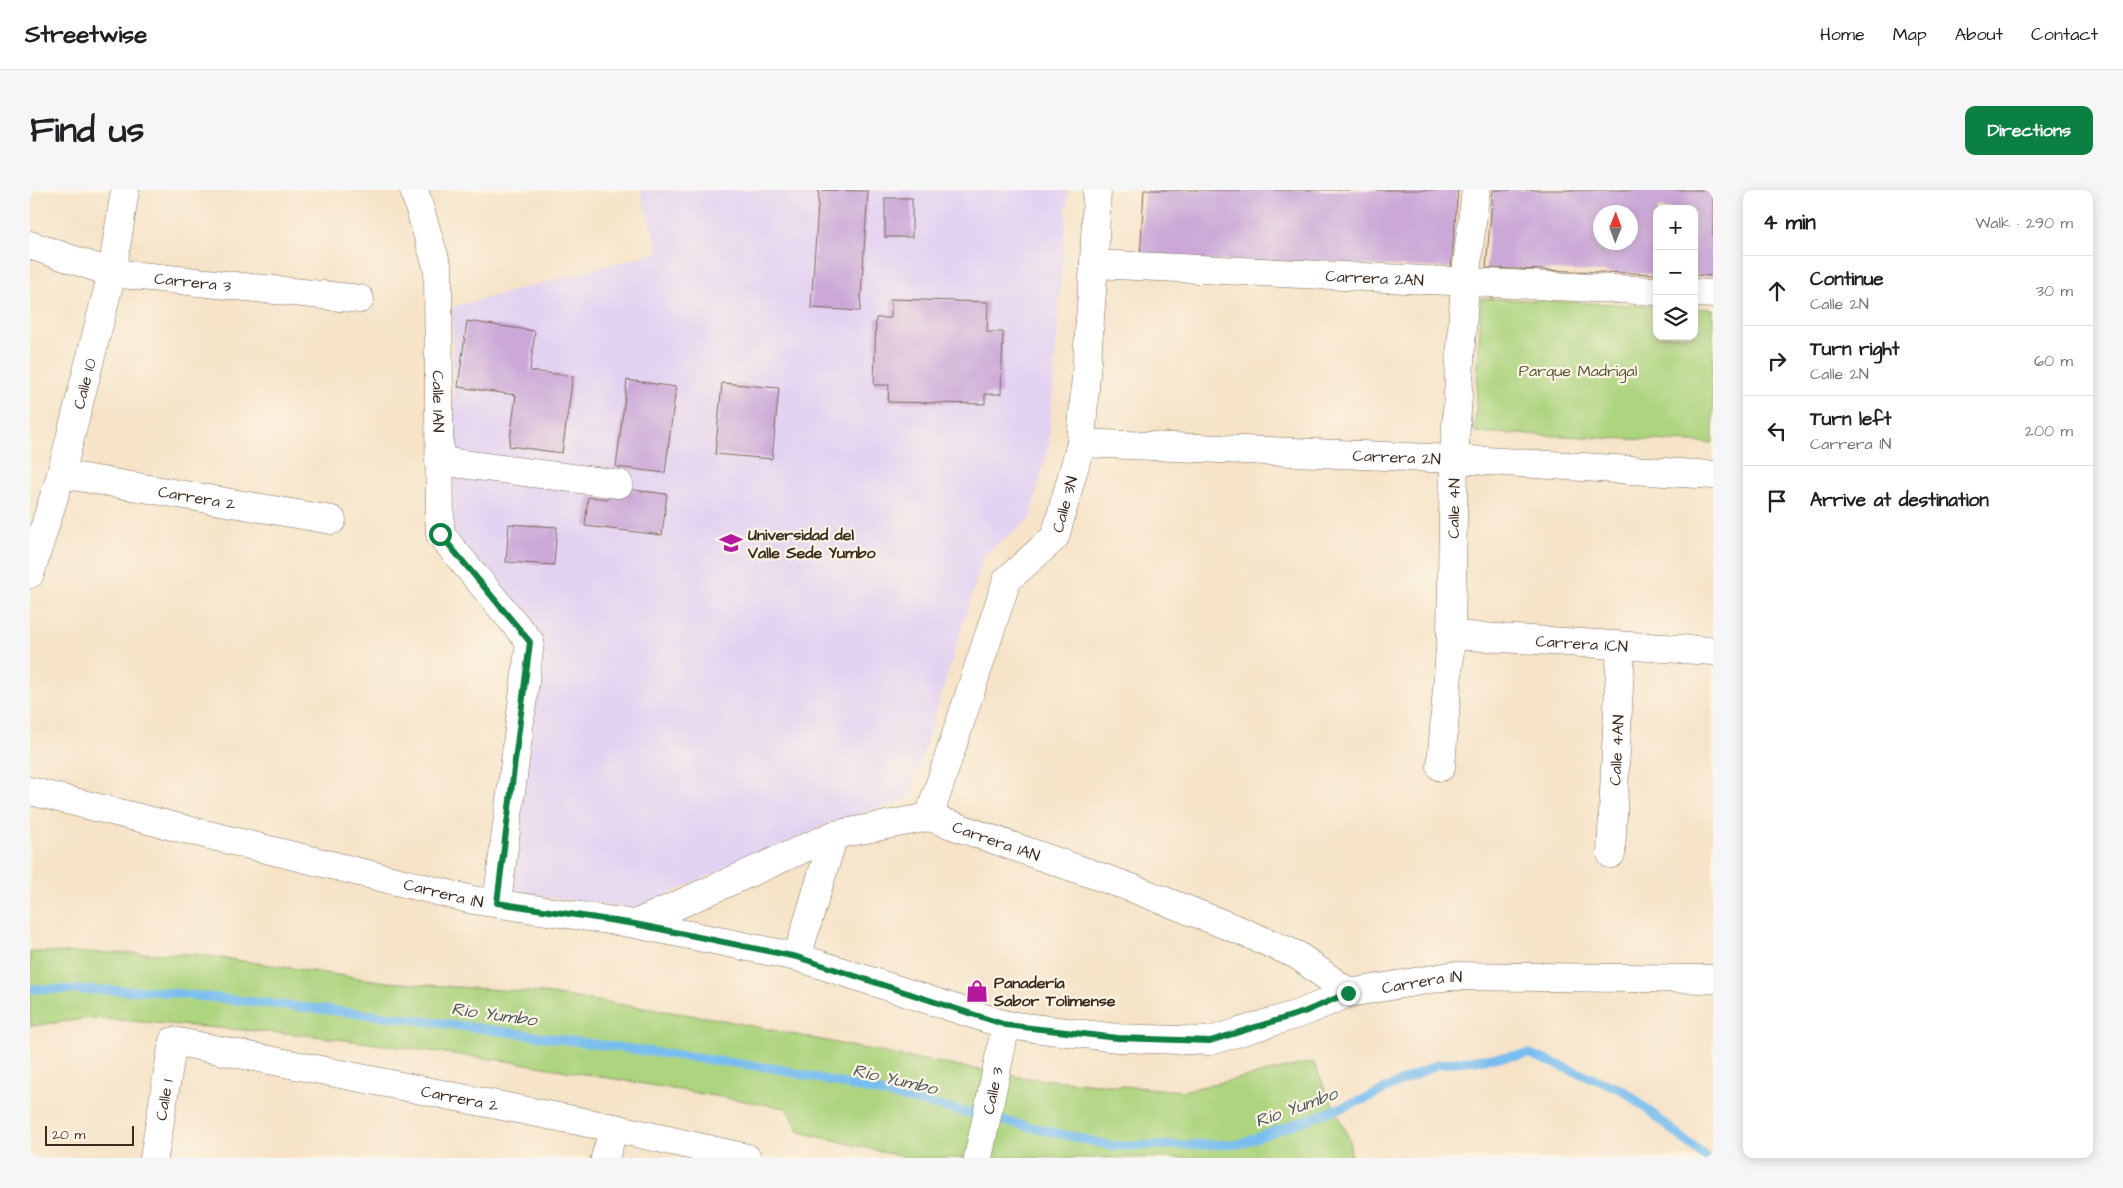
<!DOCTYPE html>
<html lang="en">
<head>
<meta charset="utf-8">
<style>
  body { margin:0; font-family:"Architects Daughter",sans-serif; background:#f6f6f6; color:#202124 }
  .controls { position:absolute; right:15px; top:15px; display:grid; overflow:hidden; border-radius:10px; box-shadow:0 2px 12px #0003 }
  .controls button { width:45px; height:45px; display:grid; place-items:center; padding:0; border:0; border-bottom:1px solid #e0e0e0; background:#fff; color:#202124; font:25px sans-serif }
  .compass { position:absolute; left:1563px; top:15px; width:45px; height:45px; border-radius:50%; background:#fff; box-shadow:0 2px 12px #0003; rotate:1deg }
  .scale { position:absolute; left:15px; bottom:12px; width:89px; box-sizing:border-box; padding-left:5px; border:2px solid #3b2a1e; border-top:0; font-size:14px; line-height:18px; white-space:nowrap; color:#3b2a1e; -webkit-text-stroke:4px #fcf5e5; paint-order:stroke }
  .stop { position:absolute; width:15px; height:15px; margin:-11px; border:4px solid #0b8043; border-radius:50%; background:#fff }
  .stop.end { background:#0b8043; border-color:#fff; box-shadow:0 1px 5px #0008 }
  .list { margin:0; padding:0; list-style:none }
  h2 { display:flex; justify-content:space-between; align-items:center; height:65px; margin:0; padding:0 20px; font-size:21px }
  h2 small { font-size:16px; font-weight:400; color:#757577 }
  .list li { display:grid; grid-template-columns:32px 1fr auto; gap:15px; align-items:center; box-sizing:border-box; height:70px; padding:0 20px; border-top:1px solid #e0e0e0 }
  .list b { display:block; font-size:19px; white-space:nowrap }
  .list p { margin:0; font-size:16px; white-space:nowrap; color:#757577 }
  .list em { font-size:16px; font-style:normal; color:#757577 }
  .icon { flex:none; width:28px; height:28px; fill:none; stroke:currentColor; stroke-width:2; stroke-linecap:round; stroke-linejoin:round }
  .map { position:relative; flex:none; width:1683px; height:968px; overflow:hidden; border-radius:10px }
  header { display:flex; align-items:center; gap:30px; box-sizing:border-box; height:70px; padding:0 25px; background:#fff; border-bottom:1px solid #e0e0e0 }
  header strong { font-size:24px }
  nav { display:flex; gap:28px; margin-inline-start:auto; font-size:18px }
  .intro { display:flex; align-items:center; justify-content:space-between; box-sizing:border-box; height:120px; padding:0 30px }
  h1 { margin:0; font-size:35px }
  .button { padding:12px 22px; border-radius:10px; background:#0b8043; color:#fff; font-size:18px; font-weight:700 }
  main { display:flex; gap:30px; padding:0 30px }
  aside { flex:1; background:#fff; border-radius:10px; box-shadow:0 2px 12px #0003 }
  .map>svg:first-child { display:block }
  .built { fill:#e3d3f2 }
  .green { fill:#add47f; stroke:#747f4e }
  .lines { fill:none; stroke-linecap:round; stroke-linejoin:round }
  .stream { stroke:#78bdef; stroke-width:9 }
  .building { fill:#cba8d8; fill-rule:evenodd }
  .minor-casing { stroke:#7c6b5a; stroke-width:29 }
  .minor { stroke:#fff; stroke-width:28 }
  .route { stroke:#0b8043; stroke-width:6 }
  .labels { text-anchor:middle; stroke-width:4.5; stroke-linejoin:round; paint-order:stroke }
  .street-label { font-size:16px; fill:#3b2a1e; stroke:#fcf5e5 }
  .park-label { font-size:16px; fill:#585436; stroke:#fcf5e5 }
  .poi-label { font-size:16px; font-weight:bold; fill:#3b2a1e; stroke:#fcf5e5; text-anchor:start }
  .water-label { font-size:18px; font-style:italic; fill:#4d565d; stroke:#fcf5e5 }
</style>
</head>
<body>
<header>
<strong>Streetwise</strong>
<nav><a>Home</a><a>Map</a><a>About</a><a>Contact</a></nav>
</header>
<div class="intro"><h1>Find us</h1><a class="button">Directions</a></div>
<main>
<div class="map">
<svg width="1683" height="968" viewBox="0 0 1683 968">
  <rect width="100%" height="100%" fill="#fcf5e5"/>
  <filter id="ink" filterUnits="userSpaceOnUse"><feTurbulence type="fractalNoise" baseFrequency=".02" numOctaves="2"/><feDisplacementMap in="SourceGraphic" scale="10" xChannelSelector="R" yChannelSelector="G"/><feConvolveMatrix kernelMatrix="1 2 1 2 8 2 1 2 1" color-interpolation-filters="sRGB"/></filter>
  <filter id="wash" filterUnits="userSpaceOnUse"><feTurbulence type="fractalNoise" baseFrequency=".0096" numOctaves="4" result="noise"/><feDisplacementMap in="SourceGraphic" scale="20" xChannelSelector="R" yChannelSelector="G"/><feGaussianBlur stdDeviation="1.12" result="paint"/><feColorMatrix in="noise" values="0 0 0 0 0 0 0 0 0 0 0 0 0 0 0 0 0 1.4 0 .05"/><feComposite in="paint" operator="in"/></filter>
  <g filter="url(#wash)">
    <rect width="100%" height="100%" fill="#f6e3c8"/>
    <polygon class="built" points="610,0 1038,0 1019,253 1000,329 954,365 879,609 801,633 603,719 481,702 513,454 423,341 423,117 629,62"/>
    <g class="green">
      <polygon points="1451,108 1627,116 1627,146 1664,146 1664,118 1683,119 1683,253 1445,242"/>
      <polygon points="0,762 165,764 356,792 513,803 688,829 875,867 996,888 1153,901 1283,872 1320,951 1321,968 878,968 770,942 756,918 484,872 277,845 62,828 0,836"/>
    </g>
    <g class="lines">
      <polyline class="stream" points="0,799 123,801 381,829 748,879 1083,956 1209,954 1335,909 1408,874 1500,864 1593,900 1677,968"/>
    </g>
    <g id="blocks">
      <g class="building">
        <polygon points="789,0 838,1 830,121 781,118"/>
        <polygon points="1114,0 1428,0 1421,78 1110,68"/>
        <path d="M1463 0H1683V86L1664 85V19H1627V84L1456 78ZM1570 22H1600V52H1570Z"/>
        <rect x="855" y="8" width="27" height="39"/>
        <polygon points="861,109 958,112 957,142 973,142 971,204 955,204 955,214 858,212 859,195 844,195 846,128 861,128"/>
        <polygon points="437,131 505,141 500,181 543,186 532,263 479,256 486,205 428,197"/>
        <polygon points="597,190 646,197 635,283 586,277"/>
        <polygon points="692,193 749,198 742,269 685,264"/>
        <polygon points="595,299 637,304 632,345 555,336 558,307 578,309 579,302"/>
        <polygon points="479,334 527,337 524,375 476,372"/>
      </g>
    </g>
  </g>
  <g filter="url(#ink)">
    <use href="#blocks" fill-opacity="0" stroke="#7c6b5a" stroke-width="1"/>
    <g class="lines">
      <defs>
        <g id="minor">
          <path id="s1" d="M384 0 408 79 410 344 500 452 467 713"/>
          <path id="s2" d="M0 55 82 83 330 109"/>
          <path id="s3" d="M1064 74 1627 101"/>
          <polyline points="1664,103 1683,104"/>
          <path id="s4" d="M1051 253 1424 269 1683 285"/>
          <polyline points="409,271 589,294"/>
          <path id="s5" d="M31 284 302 330"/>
          <path id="s6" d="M0 384 31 284 82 83 95 0"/>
          <path id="s7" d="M1421 445 1683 461"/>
          <path id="s8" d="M1411 577 1421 445 1424 269 1435 91 1446 0"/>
          <path id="s9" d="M0 601 443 710 605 734 767 767 976 835 1088 848 1180 851 1274 822 1319 803 1420 786 1683 789"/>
          <path id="s10" d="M899 627 977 390 1025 347 1051 253 1064 74 1067 0"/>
          <path id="s11" d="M1581 664 1591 456"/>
          <path id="s12" d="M605 734 804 645 899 627 1102 698 1211 741 1267 765 1319 803"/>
          <polyline points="767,767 804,645"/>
          <path id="s13" d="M124 968 143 851 584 938 717 968"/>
          <polyline points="575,968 584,938"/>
          <path id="s14" d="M948 968 976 835"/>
        </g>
      </defs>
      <use href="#minor" class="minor-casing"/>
      <use href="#minor" class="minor"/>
    </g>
  </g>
  <g class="lines" filter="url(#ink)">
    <polyline class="route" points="410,344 500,452 467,713 605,734 767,767 976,835 1088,848 1180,851 1274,822 1318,803"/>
  </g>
  <defs>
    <symbol id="university-bare" viewBox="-9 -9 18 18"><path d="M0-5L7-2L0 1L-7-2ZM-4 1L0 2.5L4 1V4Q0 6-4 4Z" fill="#b5179e" stroke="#fcf5e5" stroke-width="2.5" paint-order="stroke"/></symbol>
    <symbol id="shop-bare" viewBox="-9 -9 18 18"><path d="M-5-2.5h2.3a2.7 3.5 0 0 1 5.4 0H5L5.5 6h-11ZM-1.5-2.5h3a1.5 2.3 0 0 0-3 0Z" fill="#b5179e" stroke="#fcf5e5" stroke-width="2.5" paint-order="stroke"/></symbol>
  </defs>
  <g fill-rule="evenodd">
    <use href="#university-bare" x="685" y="337" width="32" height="32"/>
    <use href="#shop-bare" x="931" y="785" width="32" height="32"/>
  </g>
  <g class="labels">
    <g class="street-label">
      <text dy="6" stroke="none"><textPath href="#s3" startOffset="281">Carrera 2AN</textPath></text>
      <text dy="6" stroke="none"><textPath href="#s2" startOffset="168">Carrera 3</textPath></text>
      <text dy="6" stroke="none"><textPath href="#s6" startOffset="198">Calle 10</textPath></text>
      <text dy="6" stroke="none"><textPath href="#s1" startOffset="215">Calle 1AN</textPath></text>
      <text dy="6" stroke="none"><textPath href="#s4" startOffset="316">Carrera 2N</textPath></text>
      <text dy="6" stroke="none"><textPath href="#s5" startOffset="138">Carrera 2</textPath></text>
      <text dy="6" stroke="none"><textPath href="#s10" startOffset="348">Calle 3N</textPath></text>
      <text dy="6" stroke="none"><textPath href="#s8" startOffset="259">Calle 4N</textPath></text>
      <text dy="6" stroke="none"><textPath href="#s7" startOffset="131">Carrera 1CN</textPath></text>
      <text dy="6" stroke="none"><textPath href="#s11" startOffset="104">Calle 4AN</textPath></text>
      <text dy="6" stroke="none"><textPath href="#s12" startOffset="386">Carrera 1AN</textPath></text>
      <text dy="6" stroke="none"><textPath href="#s9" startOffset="426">Carrera 1N</textPath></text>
      <text dy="6" stroke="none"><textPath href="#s9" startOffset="1431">Carrera 1N</textPath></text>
      <text dy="6" stroke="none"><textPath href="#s14" startOffset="69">Calle 3</textPath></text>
      <text dy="6" stroke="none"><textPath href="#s13" startOffset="411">Carrera 2</textPath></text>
      <text dy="6" stroke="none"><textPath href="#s13" startOffset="59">Calle 1</textPath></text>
    </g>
    <g class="park-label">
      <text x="1548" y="186">Parque Madrigal</text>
    </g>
    <g class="poi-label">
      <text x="718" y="350">Universidad del<tspan x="718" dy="18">Valle Sede Yumbo</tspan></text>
      <text x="964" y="798">Panadería<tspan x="964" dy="18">Sabor Tolimense</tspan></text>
    </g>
    <g class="water-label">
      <text transform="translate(464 824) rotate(8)" y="6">Río Yumbo</text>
      <text transform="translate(865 889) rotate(13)" y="6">Río Yumbo</text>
      <text transform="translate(1266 917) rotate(-20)" y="6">Río Yumbo</text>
    </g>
  </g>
</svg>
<div class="controls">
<button>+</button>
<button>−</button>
<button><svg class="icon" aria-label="layers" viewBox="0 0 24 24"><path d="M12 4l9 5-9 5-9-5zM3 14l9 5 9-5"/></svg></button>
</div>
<svg class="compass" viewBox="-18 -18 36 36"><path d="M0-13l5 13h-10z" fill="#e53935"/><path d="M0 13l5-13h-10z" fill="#757577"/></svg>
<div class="scale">20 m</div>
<div class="stop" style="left:410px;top:344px"></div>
<div class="stop end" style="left:1318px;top:803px"></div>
</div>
<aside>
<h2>4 min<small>Walk · 290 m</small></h2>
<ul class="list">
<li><svg class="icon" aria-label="ahead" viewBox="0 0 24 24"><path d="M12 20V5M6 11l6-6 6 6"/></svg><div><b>Continue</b><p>Calle 2N</p></div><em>30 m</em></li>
<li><svg class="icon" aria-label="right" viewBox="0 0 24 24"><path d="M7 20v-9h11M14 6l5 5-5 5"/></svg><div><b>Turn right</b><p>Calle 2N</p></div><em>60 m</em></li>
<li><svg class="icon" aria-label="left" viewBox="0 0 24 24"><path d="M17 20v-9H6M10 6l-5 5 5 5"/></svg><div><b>Turn left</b><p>Carrera 1N</p></div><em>200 m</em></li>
<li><svg class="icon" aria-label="arrive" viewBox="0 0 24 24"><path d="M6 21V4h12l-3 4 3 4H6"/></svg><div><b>Arrive at destination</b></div></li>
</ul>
</aside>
</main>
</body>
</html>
